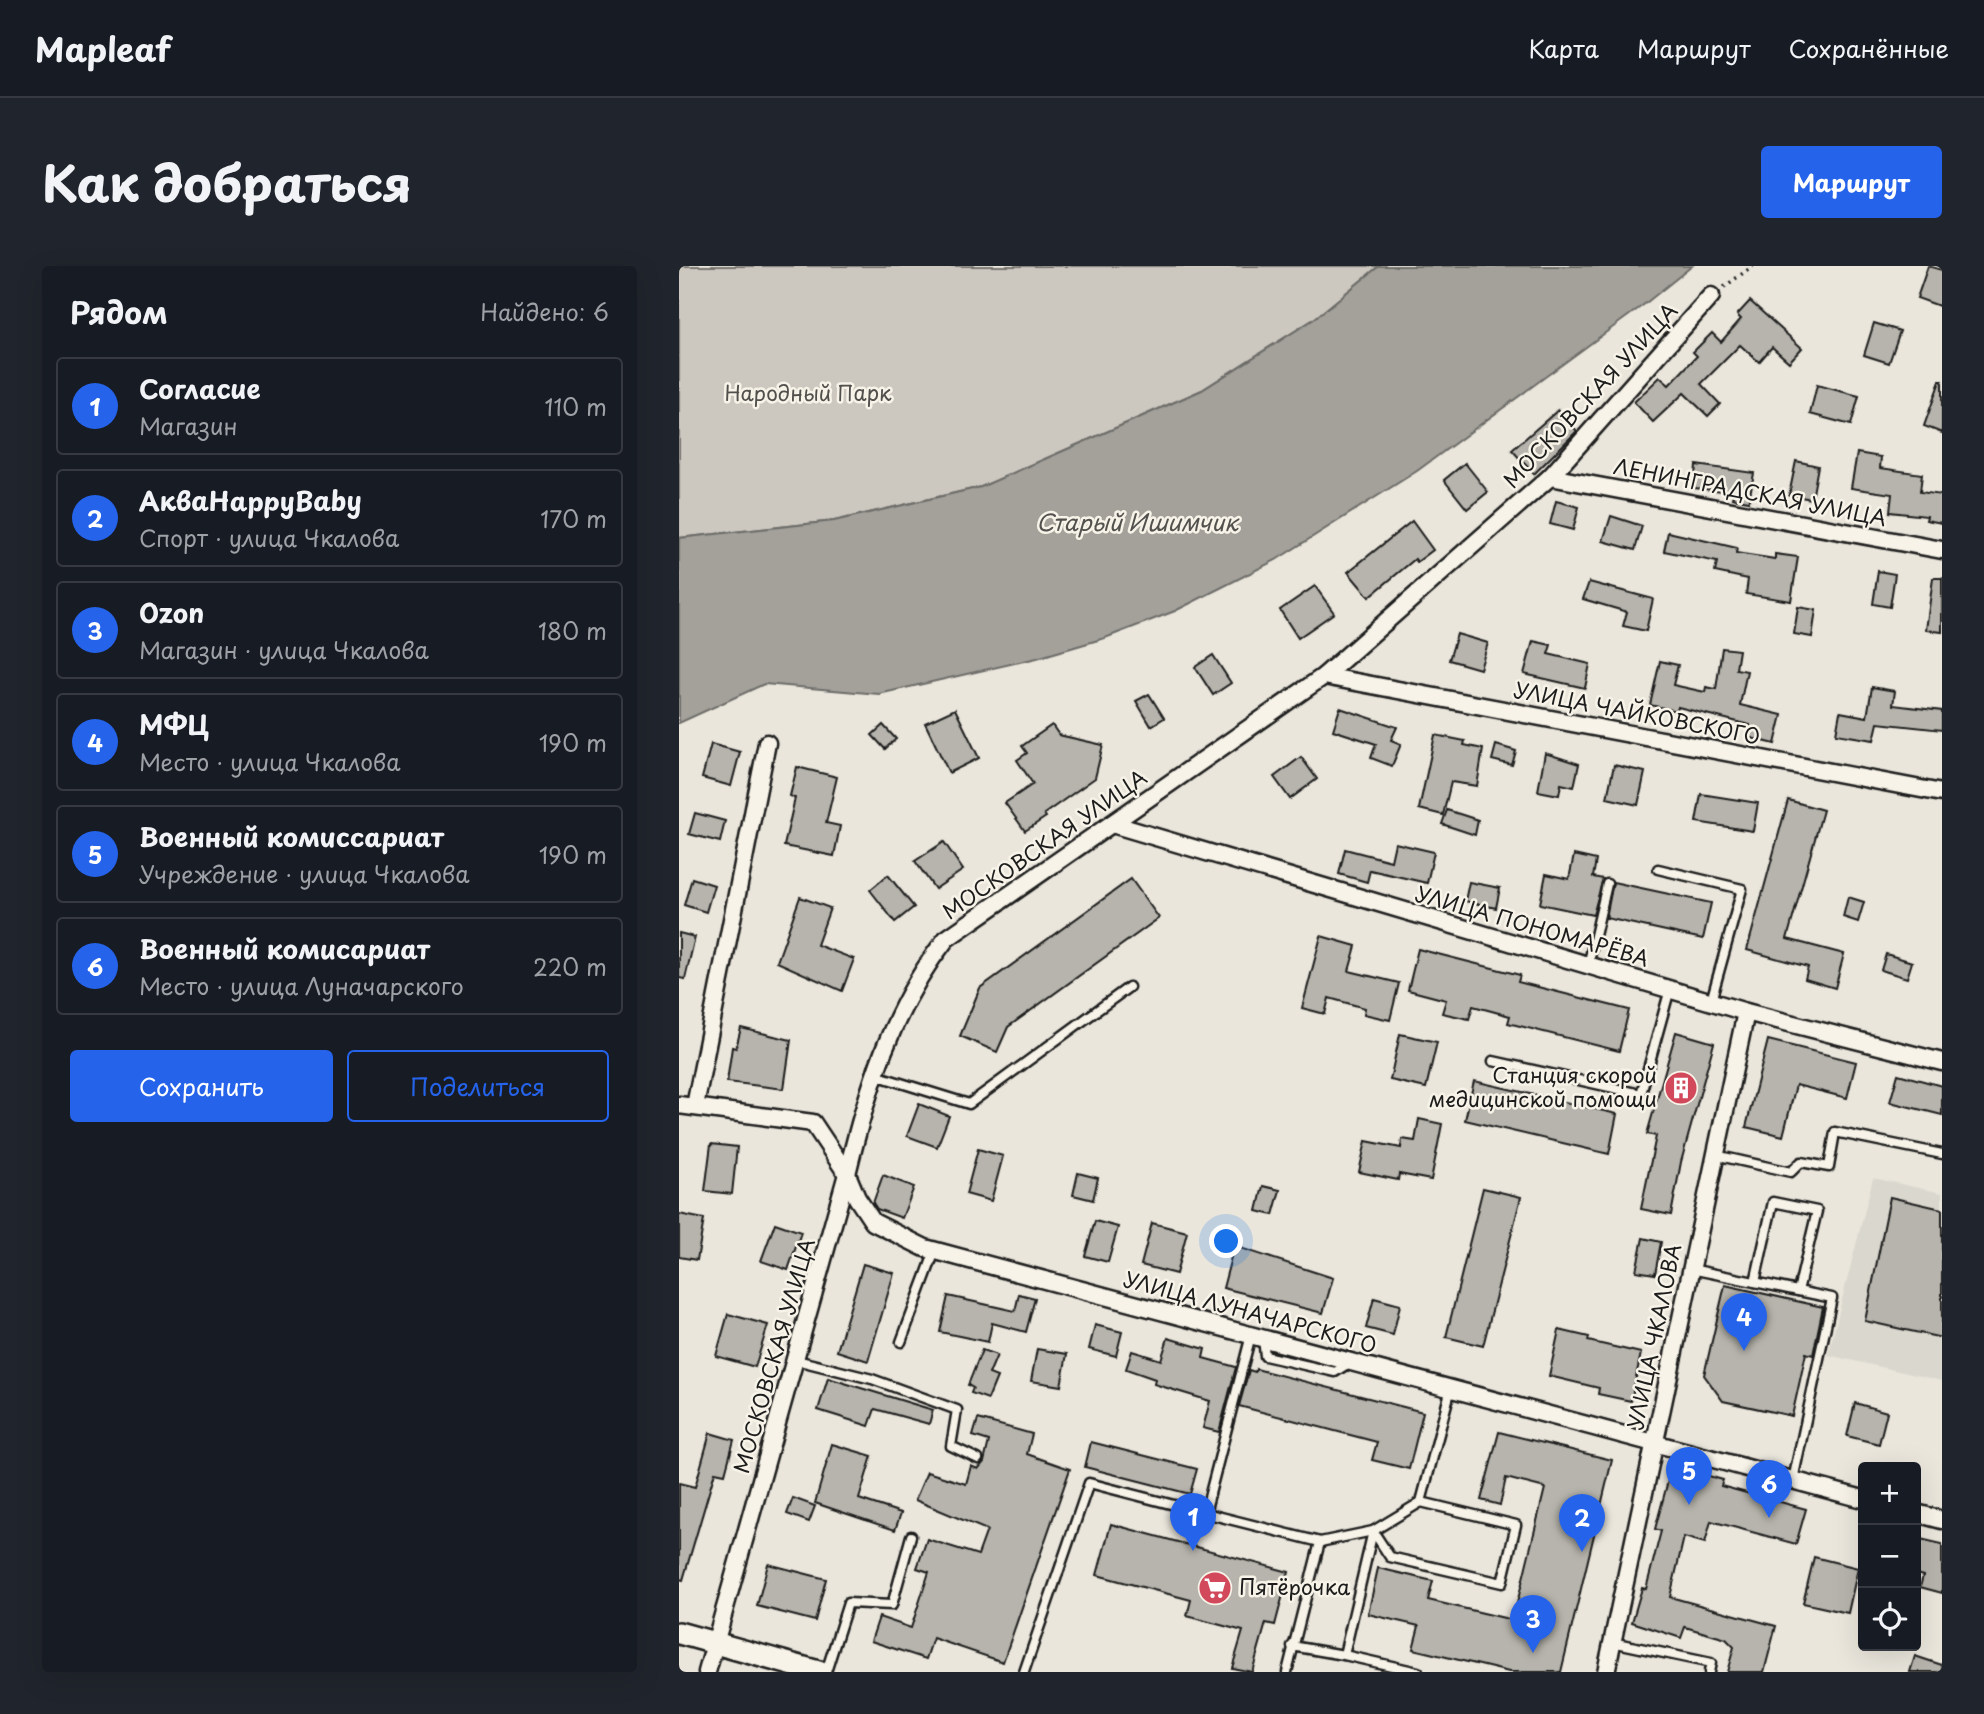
<!DOCTYPE html>
<html lang="ru">
<head>
<meta charset="utf-8">
<style>
  body { margin:0; font-family:"Playpen Sans",sans-serif; background:#20242c; color:#f1f3f6 }
  .controls { position:absolute; right:21px; bottom:21px; display:grid; overflow:hidden; border-radius:7px; box-shadow:0 7px 28px #0002 }
  .controls button { width:63px; height:63px; display:grid; place-items:center; padding:0; border:0; border-bottom:2px solid #363941; background:#171b24; color:#f1f3f6; font:35px sans-serif }
  .you { position:absolute; left:548px; top:976px; width:24px; height:24px; margin:-18px; border:5px solid #fff; border-radius:50%; background:#1a73e8; box-shadow:0 0 0 10px #1a73e833 }
  .badge { display:grid; place-items:center; width:46px; height:46px; border-radius:50%; background:#2563eb; color:#fff; font-size:23px; font-weight:700 }
  .pin { position:absolute; translate:-50% -58px; filter:drop-shadow(0 2px 4px #0008) }
  .pin::after { content:''; position:absolute; top:37px; width:24px; height:21px; background:inherit; clip-path:polygon(0 0,100% 0,50% 100%) }
  .list { margin:0; padding:0; list-style:none }
  h2 { display:flex; justify-content:space-between; align-items:center; height:91px; margin:0; padding:0 28px; font-size:30px }
  h2 small { font-size:23px; font-weight:400; color:#9ea1a6 }
  .list li { display:grid; grid-template-columns:46px 1fr auto; gap:21px; align-items:center; box-sizing:border-box; height:98px; margin:0 14px 14px; padding:0 14px; border:2px solid #363941; border-radius:7px }
  .list b { display:block; font-size:26px; white-space:nowrap }
  .list p { margin:0; font-size:23px; white-space:nowrap; color:#9ea1a6 }
  .list em { font-size:23px; font-style:normal; color:#9ea1a6 }
  .actions { display:flex; gap:14px; padding:21px 28px }
  .actions a { flex:1; padding:16px 0; border:2px solid #2563eb; border-radius:7px; text-align:center; font-size:24px; color:#2563eb }
  .actions .main { background:#2563eb; color:#fff }
  .icon { flex:none; width:38px; height:38px; fill:none; stroke:currentColor; stroke-width:2; stroke-linecap:round; stroke-linejoin:round }
  .map { position:relative; flex:none; width:1263px; height:1406px; overflow:hidden; border-radius:7px }
  header { display:flex; align-items:center; gap:42px; box-sizing:border-box; height:98px; padding:0 35px; background:#171b24; border-bottom:2px solid #363941 }
  header strong { font-size:33px }
  nav { display:flex; gap:38px; margin-inline-start:auto; font-size:24px }
  .intro { display:flex; align-items:center; justify-content:space-between; box-sizing:border-box; height:168px; padding:0 42px }
  h1 { margin:0; font-size:49px }
  .button { padding:18px 32px; border-radius:7px; background:#2563eb; color:#fff; font-size:24px; font-weight:700 }
  main { display:flex; gap:42px; padding:0 42px }
  aside { flex:1; background:#171b24; border-radius:7px; box-shadow:0 7px 28px #0002 }
  .map>svg:first-child { display:block }
  .built { fill:#dad7ce }
  .green { fill:#ccc8c0; stroke:#74726e; stroke-width:2 }
  .water { fill:#a3a19a; stroke:#6d6c68; stroke-width:2 }
  .building { fill:#b6b4ac; stroke:#1c1c1c; stroke-width:2 }
  .lines { fill:none; stroke-linecap:round; stroke-linejoin:round }
  .lane-casing { stroke:#1c1c1c; stroke-width:13 }
  .street-casing { stroke:#1c1c1c; stroke-width:21 }
  .secondary-casing { stroke:#1c1c1c; stroke-width:26 }
  .path { stroke:#1c1c1c; stroke-width:3.5; stroke-dasharray:2 5; stroke-linecap:butt }
  .lane { stroke:#f7f3e8; stroke-width:8 }
  .street { stroke:#f7f3e8; stroke-width:16 }
  .secondary { stroke:#f7f3e8; stroke-width:21 }
  .labels { text-anchor:middle; stroke-width:5; stroke-linejoin:round; paint-order:stroke }
  .park-label { font-size:21px; fill:#51504d; stroke:#f7f3e8 }
  .street-label { font-size:21px; fill:#1c1c1c; stroke:#f7f3e8 }
  .poi-label { font-size:21px; fill:#1c1c1c; stroke:#f7f3e8; text-anchor:end }
  .water-label { font-size:23px; font-style:italic; fill:#52514e; stroke:#f7f3e8 }
</style>
</head>
<body>
<header>
<strong>Mapleaf</strong>
<nav><a>Карта</a><a>Маршрут</a><a>Сохранённые</a></nav>
</header>
<div class="intro"><h1>Как добраться</h1><a class="button">Маршрут</a></div>
<main>
<aside>
<h2>Рядом<small>Найдено: 6</small></h2>
<ul class="list">
<li><span class="badge">1</span><div><b>Согласие</b><p>Магазин</p></div><em>110 m</em></li>
<li><span class="badge">2</span><div><b>АкваHappyBaby</b><p>Спорт · улица Чкалова</p></div><em>170 m</em></li>
<li><span class="badge">3</span><div><b>Ozon</b><p>Магазин · улица Чкалова</p></div><em>180 m</em></li>
<li><span class="badge">4</span><div><b>МФЦ</b><p>Место · улица Чкалова</p></div><em>190 m</em></li>
<li><span class="badge">5</span><div><b>Военный комиссариат</b><p>Учреждение · улица Чкалова</p></div><em>190 m</em></li>
<li><span class="badge">6</span><div><b>Военный комисариат</b><p>Место · улица Луначарского</p></div><em>220 m</em></li>
</ul>
<div class="actions"><a class="main">Сохранить</a><a>Поделиться</a></div>
</aside>
<div class="map">
<svg width="1263" height="1406" viewBox="0 0 1263 1406">
  <rect width="100%" height="100%" fill="#eae6dc"/>
  <filter id="ink" filterUnits="userSpaceOnUse"><feTurbulence type="fractalNoise" baseFrequency=".0143" numOctaves="2"/><feDisplacementMap in="SourceGraphic" scale="14" xChannelSelector="R" yChannelSelector="G"/><feConvolveMatrix kernelMatrix="1 2 1 2 8 2 1 2 1" color-interpolation-filters="sRGB"/></filter>
  <g filter="url(#ink)">
    <polygon class="built" points="1194,912 1263,927 1263,1115 1149,1089"/>
    <polygon class="green" points="0,0 700,0 635,53 523,124 302,221 155,255 0,272"/>
    <polygon class="water" points="700,0 1013,0 967,37 738,205 597,294 496,345 426,372 358,392 200,428 85,418 0,457 0,272 155,255 302,221 523,124 635,53"/>
    <g class="building">
      <polygon points="1249,0 1263,4 1263,41 1238,32"/>
      <polygon points="1071,35 1123,82 1110,96 1093,81 1080,96 1061,79 1022,118 1041,138 1029,150 1005,127 974,156 955,136 981,111 990,119 1018,90 1014,86 1033,67 1042,76 1062,53 1058,49"/>
      <polygon points="1195,57 1221,65 1210,97 1185,89"/>
      <polygon points="1261,115 1263,115 1263,167 1245,160"/>
      <polygon points="1138,119 1180,130 1172,159 1131,148"/>
      <polygon points="879,144 898,165 855,208 833,184"/>
      <polygon points="1178,187 1202,191 1201,202 1243,208 1241,226 1263,229 1263,257 1247,254 1248,250 1211,246 1213,228 1172,222"/>
      <polygon points="1117,195 1139,200 1133,233 1110,229"/>
      <polygon points="786,197 809,226 788,243 765,214"/>
      <polygon points="1017,199 1075,207 1070,235 1053,232 1055,226 1015,222"/>
      <polygon points="877,235 900,241 894,264 871,258"/>
      <polygon points="932,250 963,260 956,284 924,275"/>
      <polygon points="733,255 754,284 738,296 736,293 690,331 669,306"/>
      <polygon points="989,266 1058,282 1057,287 1096,293 1096,288 1119,291 1112,335 1067,328 1069,313 1036,306 1038,296 985,285"/>
      <polygon points="1199,305 1216,308 1211,341 1194,338"/>
      <polygon points="1254,312 1263,312 1263,366 1247,364"/>
      <polygon points="910,316 974,333 967,365 944,360 948,346 904,333"/>
      <polygon points="636,320 655,347 619,372 601,344"/>
      <polygon points="1119,341 1137,344 1133,371 1115,368"/>
      <polygon points="778,368 809,377 801,403 770,394"/>
      <polygon points="854,375 872,379 869,388 911,398 906,422 845,408"/>
      <polygon points="1043,382 1060,384 1057,403 1068,405 1061,439 1103,449 1096,478 1068,471 1071,459 999,441 998,445 971,439 981,395 999,399 994,419 1026,426 1027,421 1037,423"/>
      <polygon points="534,389 552,417 534,429 516,401"/>
      <polygon points="1193,421 1216,425 1214,439 1263,445 1263,464 1199,457 1195,474 1157,468 1161,446 1188,451"/>
      <polygon points="470,428 485,452 472,460 457,435"/>
      <polygon points="661,442 718,461 712,474 722,478 713,500 692,492 697,478 654,464"/>
      <polygon points="276,443 300,492 270,507 246,457"/>
      <polygon points="204,459 217,473 206,483 193,469"/>
      <polygon points="373,459 380,469 424,479 416,512 365,548 367,551 346,565 326,537 354,518 338,494 348,487 343,480"/>
      <polygon points="756,469 786,475 785,479 804,483 798,520 772,516 764,549 740,543"/>
      <polygon points="32,478 61,486 52,520 23,512"/>
      <polygon points="817,479 837,485 833,499 813,494"/>
      <polygon points="866,487 900,498 895,521 882,518 880,529 859,525"/>
      <polygon points="622,491 638,513 611,533 595,511"/>
      <polygon points="935,499 966,506 959,539 928,532"/>
      <polygon points="118,501 158,511 147,557 161,560 155,590 105,580 116,532 111,530"/>
      <polygon points="1022,528 1079,537 1074,565 1017,556"/>
      <polygon points="1109,534 1144,544 1108,673 1165,688 1156,722 1126,713 1129,701 1068,684"/>
      <polygon points="768,544 799,554 796,569 763,558"/>
      <polygon points="16,547 46,555 41,576 10,568"/>
      <polygon points="265,576 284,604 256,623 236,595"/>
      <polygon points="716,577 755,586 748,617 691,604 688,616 660,608 666,583 712,595"/>
      <polygon points="895,589 917,594 914,611 924,613 914,649 861,638 867,608 890,613"/>
      <polygon points="209,609 235,641 216,656 191,624"/>
      <polygon points="13,612 35,619 27,646 5,639"/>
      <polygon points="452,613 480,652 329,761 318,786 281,770 301,722"/>
      <polygon points="790,616 821,622 817,642 786,635"/>
      <polygon points="934,616 1032,637 1024,673 927,652"/>
      <polygon points="121,631 151,642 138,679 175,693 163,725 98,696"/>
      <polygon points="1169,631 1185,636 1179,656 1164,651"/>
      <polygon points="0,667 16,671 6,713 0,712"/>
      <polygon points="642,670 677,680 670,705 720,717 711,754 685,748 686,742 650,732 646,748 623,742"/>
      <polygon points="739,683 841,709 839,716 950,744 940,785 829,757 831,750 794,740 790,753 763,747 767,734 729,724"/>
      <polygon points="1207,688 1233,696 1228,712 1202,704"/>
      <polygon points="62,762 112,774 105,823 48,816 53,781 57,782"/>
      <polygon points="997,766 1035,777 1002,896 992,949 962,943 977,870 968,868"/>
      <polygon points="721,768 758,776 747,822 711,814"/>
      <polygon points="1089,774 1177,796 1168,832 1117,819 1104,870 1067,861"/>
      <polygon points="1219,808 1263,820 1263,849 1211,836"/>
      <polygon points="795,815 938,848 930,888 786,854"/>
      <polygon points="240,838 270,850 258,881 228,870"/>
      <polygon points="740,853 763,858 752,914 720,908 719,914 680,906 687,875 722,882 723,873 736,875"/>
      <polygon points="32,878 58,881 53,928 26,925"/>
      <polygon points="299,883 324,890 312,935 287,928"/>
      <polygon points="399,907 419,912 414,934 394,929"/>
      <polygon points="204,909 235,921 223,952 198,943 194,937"/>
      <polygon points="584,920 601,924 594,949 578,945"/>
      <polygon points="804,922 842,931 804,1080 767,1071"/>
      <polygon points="1211,931 1263,943 1263,1072 1186,1055"/>
      <polygon points="0,948 25,953 18,994 0,991"/>
      <polygon points="416,955 439,961 429,996 406,990"/>
      <polygon points="96,957 122,966 109,1004 82,995"/>
      <polygon points="473,957 508,966 497,1008 462,999"/>
      <polygon points="964,972 982,976 976,1008 957,1005"/>
      <polygon points="555,980 654,1012 644,1047 544,1022"/>
      <polygon points="184,998 215,1007 189,1095 158,1085"/>
      <polygon points="1046,1019 1144,1041 1134,1089 1127,1087 1113,1150 1044,1135 1025,1109"/>
      <polygon points="340,1028 356,1032 347,1066 313,1057 309,1076 261,1066 269,1030 336,1045"/>
      <polygon points="695,1032 721,1039 714,1069 687,1062"/>
      <polygon points="49,1048 89,1059 76,1101 37,1090"/>
      <polygon points="416,1059 443,1066 437,1090 410,1083"/>
      <polygon points="880,1064 910,1071 909,1075 962,1087 952,1135 919,1128 920,1122 870,1110"/>
      <polygon points="489,1072 526,1083 524,1092 557,1101 540,1166 524,1162 531,1135 475,1118 476,1113 447,1103 453,1085 482,1094"/>
      <polygon points="358,1083 388,1088 382,1120 352,1115"/>
      <polygon points="303,1084 318,1089 310,1108 318,1111 309,1133 292,1127 294,1122 289,1119"/>
      <polygon points="577,1103 744,1146 730,1203 693,1194 698,1176 560,1140 570,1104 576,1106"/>
      <polygon points="149,1112 254,1144 250,1158 196,1143 190,1160 139,1144"/>
      <polygon points="1176,1137 1208,1146 1200,1178 1168,1170"/>
      <polygon points="299,1153 353,1168 348,1188 391,1203 324,1396 254,1372 247,1393 192,1375 200,1351 232,1362 250,1306 238,1302 248,1273 299,1289 308,1264 236,1234 248,1206 287,1218 292,1200 299,1203 305,1196 310,1175 294,1170"/>
      <polygon points="820,1166 933,1194 882,1406 830,1406 734,1383 740,1360 689,1348 699,1302 754,1315 749,1334 834,1354 866,1222 827,1212 821,1239 802,1234"/>
      <polygon points="31,1167 55,1174 46,1208 36,1206 4,1314 0,1313 0,1217 16,1221"/>
      <polygon points="412,1176 518,1203 511,1228 406,1201"/>
      <polygon points="153,1178 193,1190 180,1233 222,1247 216,1264 136,1237"/>
      <polygon points="993,1200 1044,1214 1042,1220 1127,1243 1117,1278 1032,1255 1026,1277 1005,1271 991,1331 1097,1360 1085,1406 1048,1406 1055,1381 1047,1373 1006,1361 1002,1372 953,1356 963,1322 967,1323 982,1265 976,1263"/>
      <polygon points="114,1232 136,1240 130,1256 108,1248"/>
      <polygon points="432,1258 610,1306 596,1359 587,1357 573,1406 553,1402 564,1365 508,1350 512,1334 418,1309"/>
      <polygon points="1237,1272 1263,1278 1263,1327 1241,1321 1244,1310 1237,1308"/>
      <polygon points="1135,1291 1179,1302 1169,1347 1124,1337"/>
      <polygon points="89,1298 147,1313 136,1355 78,1340"/>
      <polygon points="1236,1390 1263,1399 1263,1406 1231,1406"/>
    </g>
    <g class="lines">
      <defs>
        <g id="lane">
          <polyline points="979,603 1063,623 1032,735"/>
          <polyline points="909,700 928,618"/>
          <polyline points="814,795 962,828 991,723"/>
          <polyline points="196,809 290,838 450,721"/>
          <polyline points="1036,889 1112,906 1122,896 1150,901 1156,866 1263,888"/>
          <polyline points="1012,1003 1153,1032 1114,1214"/>
          <polyline points="1076,1016 1094,936 1138,945 1119,1025"/>
          <polyline points="572,1069 526,1247 641,1276 608,1406"/>
          <polyline points="584,1072 586,1090 656,1106 670,1097"/>
          <polyline points="222,1076 256,985"/>
          <polyline points="117,1094 193,1113 278,1144 272,1180 299,1193"/>
          <polyline points="641,1276 694,1265 711,1291 823,1317 837,1259 742,1236"/>
          <polyline points="933,1376 1032,1397 1030,1406"/>
          <polyline points="613,1380 665,1389"/>
          <polyline points="147,1406 169,1337 213,1339 232,1270"/>
          <polyline points="345,1406 410,1217 526,1247"/>
          <polyline points="739,1406 665,1389 694,1265 742,1236 772,1122"/>
        </g>
        <g id="street">
          <polyline points="871,211 1263,284"/>
          <polyline points="645,410 1263,527"/>
          <polyline points="433,558 1067,746 1263,796"/>
          <polyline points="0,839 134,857 168,908 178,932 194,956 246,982 1184,1233"/>
          <polyline points="16,840 88,477"/>
          <polyline points="1237,1247 1263,1254"/>
          <path d="M28 1406 168 908C188 824 213 742 267 673L645 410 871 211 1032 30"/>
          <polyline points="927,1406 1067,746"/>
        </g>
        <polyline id="secondary" points="0,1367 140,1406"/>
      </defs>
      <use href="#lane" class="lane-casing"/>
      <use href="#street" class="street-casing"/>
      <use href="#secondary" class="secondary-casing"/>
      <polyline class="path" points="1045,21 1074,0"/>
      <use href="#lane" class="lane"/>
      <use href="#street" class="street"/>
      <use href="#secondary" class="secondary"/>
    </g>
  </g>
  <defs>
    <symbol id="building-disc" viewBox="-11 -11 22 22"><circle r="9.5" fill="#d1495b" stroke="#f7f3e8"/><path d="M-4-6H4V6H1V3H-1V6H-4ZM-2.5-4.3h1.7v1.8h-1.7ZM.8-4.3h1.7v1.8H.8ZM-2.5-1h1.7V.8h-1.7ZM.8-1h1.7V.8H.8Z" fill="#fff"/></symbol>
    <symbol id="supermarket-disc" viewBox="-11 -11 22 22"><circle r="9.5" fill="#d1495b" stroke="#f7f3e8"/><path d="M-6-5.5h2.5l.6 2H6L4.5 2H-2.5L-4.4-4H-6ZM-1.5 3.2a1.3 1.3 0 1 0 .1 0ZM3 3.2a1.3 1.3 0 1 0 .1 0Z" fill="#fff"/></symbol>
  </defs>
  <g fill-rule="evenodd">
    <use href="#building-disc" x="983" y="803" width="38" height="38"/>
    <use href="#supermarket-disc" x="517" y="1303" width="38" height="38"/>
  </g>
  <g class="labels">
    <g class="park-label">
      <text x="129" y="135">Народный Парк</text>
    </g>
    <g class="street-label">
      <text transform="translate(912 130) rotate(-47)" y="7">МОСКОВСКАЯ УЛИЦА</text>
      <text transform="translate(1071 227) rotate(11)" y="7">ЛЕНИНГРАДСКАЯ УЛИЦА</text>
      <text transform="translate(958 448) rotate(11)" y="7">УЛИЦА ЧАЙКОВСКОГО</text>
      <text transform="translate(366 579) rotate(-35)" y="7">МОСКОВСКАЯ УЛИЦА</text>
      <text transform="translate(853 661) rotate(16)" y="7">УЛИЦА ПОНОМАРЁВА</text>
      <text transform="translate(571 1047) rotate(15)" y="7">УЛИЦА ЛУНАЧАРСКОГО</text>
      <text transform="translate(976 1071) rotate(-78)" y="7">УЛИЦА ЧКАЛОВА</text>
      <text transform="translate(96 1090) rotate(-74)" y="7">МОСКОВСКАЯ УЛИЦА</text>
    </g>
    <g class="poi-label">
      <text x="978" y="817">Станция скорой<tspan x="978" dy="24">медицинской помощи</tspan></text>
      <text x="560" y="1329" text-anchor="start">Пятёрочка</text>
    </g>
    <g class="water-label">
      <text x="458" y="265">Старый Ишимчик</text>
    </g>
  </g>
</svg>
<div class="controls">
<button>+</button>
<button>−</button>
<button><svg class="icon" aria-label="locate" viewBox="0 0 24 24"><circle cx="12" cy="12" r="6"/><path d="M12 2v4M12 18v4M2 12h4M18 12h4"/></svg></button>
</div>
<div class="you"></div>
<div class="pin badge" style="left:514px;top:1285px">1</div>
<div class="pin badge" style="left:903px;top:1286px">2</div>
<div class="pin badge" style="left:854px;top:1387px">3</div>
<div class="pin badge" style="left:1065px;top:1085px">4</div>
<div class="pin badge" style="left:1010px;top:1239px">5</div>
<div class="pin badge" style="left:1090px;top:1252px">6</div>
</div>
</main>
</body>
</html>
